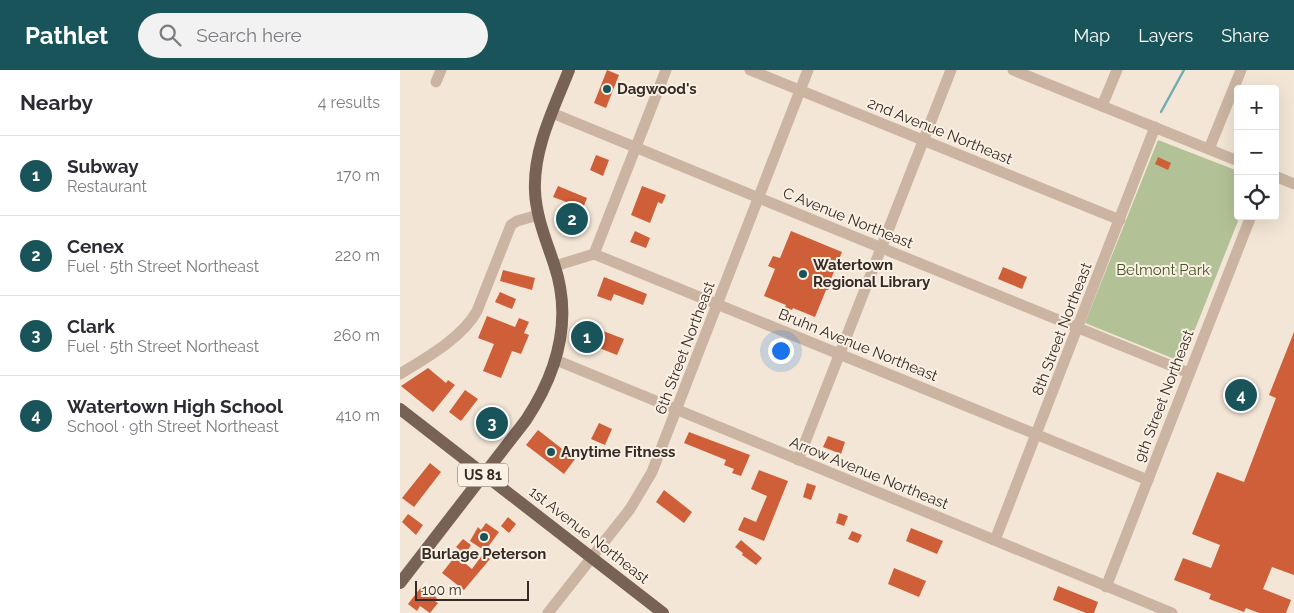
<!DOCTYPE html>
<html lang="en">
<head>
<meta charset="utf-8">
<style>
  body { margin:0; font-family:Raleway,sans-serif; background:#f2f2f3; color:#2b2b33 }
  .controls { position:absolute; right:15px; top:15px; display:grid; overflow:hidden; border-radius:5px; box-shadow:0 5px 20px #0002 }
  .controls button { width:45px; height:45px; display:grid; place-items:center; padding:0; border:0; border-bottom:1px solid #e1e1e2; background:#fff; color:#2b2b33; font:25px sans-serif }
  .scale { position:absolute; left:15px; bottom:12px; width:114px; box-sizing:border-box; padding-left:5px; border:2px solid #352a25; border-top:0; font-size:14px; line-height:18px; white-space:nowrap; color:#352a25; -webkit-text-stroke:4px #faf0e3; paint-order:stroke }
  .you { position:absolute; left:380px; top:280px; width:18px; height:18px; margin:-12px; border:4px solid #fff; border-radius:50%; background:#1a73e8; box-shadow:0 0 0 8px #1a73e833 }
  .badge { display:grid; place-items:center; width:32px; height:32px; border-radius:50%; background:#185459; color:#fff; font-size:16px; font-weight:700 }
  .pin { position:absolute; translate:-50% -50%; border:2px solid #fff; box-shadow:0 1px 5px #0006 }
  .list { margin:0; padding:0; list-style:none }
  h2 { display:flex; justify-content:space-between; align-items:center; height:65px; margin:0; padding:0 20px; font-size:21px }
  h2 small { font-size:16px; font-weight:400; color:#7c7c81 }
  .list li { display:grid; grid-template-columns:32px 1fr auto; gap:15px; align-items:center; box-sizing:border-box; height:80px; padding:0 20px; border-top:1px solid #e1e1e2 }
  .list b { display:block; font-size:19px; white-space:nowrap }
  .list p { margin:0; font-size:16px; white-space:nowrap; color:#7c7c81 }
  .list em { font-size:16px; font-style:normal; color:#7c7c81 }
  .icon { flex:none; width:28px; height:28px; fill:none; stroke:currentColor; stroke-width:2; stroke-linecap:round; stroke-linejoin:round }
  .map { position:relative; flex:none; width:894px; height:543px; overflow:hidden }
  header { display:flex; align-items:center; gap:30px; box-sizing:border-box; height:70px; padding:0 25px; background:#185459; color:#fff }
  header strong { font-size:24px }
  nav { display:flex; gap:28px; margin-inline-start:auto; font-size:18px }
  .search { width:350px; height:45px; background:#f2f2f3; display:flex; align-items:center; gap:12px; box-sizing:border-box; padding:0 18px; border-radius:28px; color:#7c7c81; font-size:19px }
  main { display:flex }
  aside { flex:1; background:#fff }
  .map>svg:first-child { display:block }
  .green { fill:#b3c296 }
  .lines { fill:none; stroke-linecap:round; stroke-linejoin:round }
  .stream { stroke:#74aeb1; stroke-width:2.5 }
  .building { fill:#cf5f38 }
  .minor { stroke:#cbb5a2; stroke-width:11 }
  .major { stroke:#786155; stroke-width:12 }
  .poi-dot { fill:#185459; stroke:#faf0e3; stroke-width:2 }
  .labels { text-anchor:middle; stroke-width:4; stroke-linejoin:round; paint-order:stroke }
  .shield { fill:#faf0e3; stroke:#70655e; stroke-width:1 }
  .shield-label { font-size:14px; font-weight:bold; fill:#352a25 }
  .poi-label { font-size:15px; font-weight:bold; fill:#352a25; stroke:#faf0e3; text-anchor:start }
  .street-label { font-size:15px; fill:#352a25; stroke:#faf0e3 }
  .park-label { font-size:15px; fill:#445527; stroke:#faf0e3 }
</style>
</head>
<body>
<header>
<strong>Pathlet</strong>
<div class="search"><svg class="icon" aria-label="search" viewBox="0 0 24 24"><circle cx="10" cy="10" r="6"/><path d="M15 15l6 6"/></svg>Search here</div>
<nav><a>Map</a><a>Layers</a><a>Share</a></nav>
</header>
<main>
<aside>
<h2>Nearby<small>4 results</small></h2>
<ul class="list">
<li><span class="badge">1</span><div><b>Subway</b><p>Restaurant</p></div><em>170 m</em></li>
<li><span class="badge">2</span><div><b>Cenex</b><p>Fuel · 5th Street Northeast</p></div><em>220 m</em></li>
<li><span class="badge">3</span><div><b>Clark</b><p>Fuel · 5th Street Northeast</p></div><em>260 m</em></li>
<li><span class="badge">4</span><div><b>Watertown High School</b><p>School · 9th Street Northeast</p></div><em>410 m</em></li>
</ul>
</aside>
<div class="map">
<svg width="894" height="543" viewBox="0 0 894 543">
  <rect width="100%" height="100%" fill="#f3e6d6"/>
  <polygon class="green" points="758,70 838,101 838,146 840,146 782,292 685,253"/>
  <g class="lines">
    <polyline class="stream" points="761,42 784,0"/>
  </g>
  <g class="building">
    <polygon points="207,0 219,5 206,38 194,33"/>
    <polygon points="196,85 209,90 203,106 190,100"/>
    <polygon points="758,87 771,93 768,100 755,94"/>
    <polygon points="158,116 187,128 181,143 183,144 177,160 161,154 169,133 153,127"/>
    <polygon points="242,116 266,125 262,134 258,132 250,153 231,145"/>
    <polygon points="235,161 250,168 246,178 230,172"/>
    <polygon points="391,161 442,182 431,209 433,210 428,220 426,220 415,247 393,238 392,240 385,237 386,235 364,226 375,199 368,196 373,186 380,188"/>
    <polygon points="603,197 627,207 622,219 598,209"/>
    <polygon points="103,200 135,208 132,220 100,211"/>
    <polygon points="204,207 247,224 243,235 214,224 211,231 197,226"/>
    <polygon points="100,222 116,229 112,239 95,232"/>
    <polygon points="87,246 115,257 119,248 129,252 124,263 129,265 121,284 112,281 101,308 83,301 94,274 78,268"/>
    <polygon points="190,256 224,269 217,285 184,272"/>
    <polygon points="894,262 894,505 872,497 863,519 891,530 886,543 859,543 846,538 844,542 809,529 811,524 774,510 783,488 811,498 820,475 792,464 817,402 844,412 876,328 869,325"/>
    <polygon points="28,298 46,313 48,310 55,315 33,342 1,316"/>
    <polygon points="65,320 78,329 61,351 49,342"/>
    <polygon points="89,343 102,354 94,363 81,353"/>
    <polygon points="199,353 212,359 205,375 191,369"/>
    <polygon points="138,360 175,389 164,404 126,375"/>
    <polygon points="289,362 350,385 341,406 332,403 334,399 324,395 326,390 284,373"/>
    <polygon points="428,366 445,372 441,384 423,377"/>
    <polygon points="30,393 41,402 14,437 2,428"/>
    <polygon points="359,400 388,411 364,471 338,460 344,447 356,452 367,426 351,419"/>
    <polygon points="407,413 416,416 411,430 403,427"/>
    <polygon points="264,420 292,442 284,453 256,432"/>
    <polygon points="439,443 448,446 444,456 436,453"/>
    <polygon points="8,444 23,455 16,465 2,452"/>
    <polygon points="108,447 116,454 109,463 101,456"/>
    <polygon points="86,453 99,462 85,481 70,471 78,457 81,460"/>
    <polygon points="511,458 543,471 537,484 506,471"/>
    <polygon points="452,461 462,465 458,473 448,469"/>
    <polygon points="63,469 71,475 61,490 72,499 83,484 90,489 64,520 42,503 60,480 56,477"/>
    <polygon points="341,470 362,488 356,495 342,485 343,483 335,477"/>
    <polygon points="494,498 526,511 519,527 488,514"/>
    <polygon points="22,516 37,528 35,531 38,533 30,543 20,536 17,541 8,534"/>
    <polygon points="658,516 698,532 694,543 686,543 653,530"/>
  </g>
  <g class="lines">
    <g class="minor">
      <polyline points="350,0 720,150"/>
      <polyline points="613,0 838,91"/>
      <polyline points="36,12 41,0"/>
      <polyline points="702,36 717,0"/>
      <polyline points="152,43 359,128 789,303"/>
      <polyline points="809,79 841,0"/>
      <polyline points="875,106 894,114"/>
      <polyline points="194,184 266,0"/>
      <polyline points="155,196 194,184 748,410"/>
      <polyline points="156,290 772,543"/>
      <path d="M0 304C26 288 62 268 77 241L111 155 117 151 138 145"/>
      <polyline points="398,390 551,0"/>
      <polyline points="595,470 755,57"/>
      <polyline points="706,517 851,146"/>
      <polyline points="148,543 230,439 252,402 408,0"/>
    </g>
    <g class="major">
      <polyline points="0,339 263,543"/>
      <path d="M0 513 126 350C157 303 173 249 154 194 146 170 136 146 135 121 133 79 154 38 169 0"/>
    </g>
  </g>
  <g class="poi-dot">
    <circle cx="207" cy="19" r="5"/>
    <circle cx="403" cy="204" r="5"/>
    <circle cx="151" cy="382" r="5"/>
    <circle cx="84" cy="467" r="5"/>
  </g>
  <g class="labels">
    <rect class="shield" x="58" y="393.5" width="50" height="23" rx="4"/>
    <g class="shield-label">
      <text x="83" y="410">US 81</text>
    </g>
    <g class="poi-label">
      <text x="217" y="24">Dagwood's</text>
      <text x="413" y="200">Watertown<tspan x="413" dy="17">Regional Library</tspan></text>
      <text x="161" y="387">Anytime Fitness</text>
      <text x="84" y="489" text-anchor="middle">Burlage Peterson</text>
    </g>
    <g class="street-label">
      <text transform="translate(540 61) rotate(22)" y="5">2nd Avenue Northeast</text>
      <text transform="translate(448 148) rotate(22)" y="5">C Avenue Northeast</text>
      <text transform="translate(662 259) rotate(-69)" y="5">8th Street Northeast</text>
      <text transform="translate(458 275) rotate(22)" y="5">Bruhn Avenue Northeast</text>
      <text transform="translate(285 278) rotate(-69)" y="5">6th Street Northeast</text>
      <text transform="translate(764 326) rotate(-69)" y="5">9th Street Northeast</text>
      <text transform="translate(469 403) rotate(22)" y="5">Arrow Avenue Northeast</text>
      <text transform="translate(189 465) rotate(38)" y="5">1st Avenue Northeast</text>
    </g>
    <g class="park-label">
      <text x="763" y="205">Belmont Park</text>
    </g>
  </g>
</svg>
<div class="controls">
<button>+</button>
<button>−</button>
<button><svg class="icon" aria-label="locate" viewBox="0 0 24 24"><circle cx="12" cy="12" r="6"/><path d="M12 2v4M12 18v4M2 12h4M18 12h4"/></svg></button>
</div>
<div class="scale">100 m</div>
<div class="you"></div>
<div class="pin badge" style="left:187px;top:267px">1</div>
<div class="pin badge" style="left:172px;top:149px">2</div>
<div class="pin badge" style="left:92px;top:353px">3</div>
<div class="pin badge" style="left:841px;top:325px">4</div>
</div>
</main>
</body>
</html>
